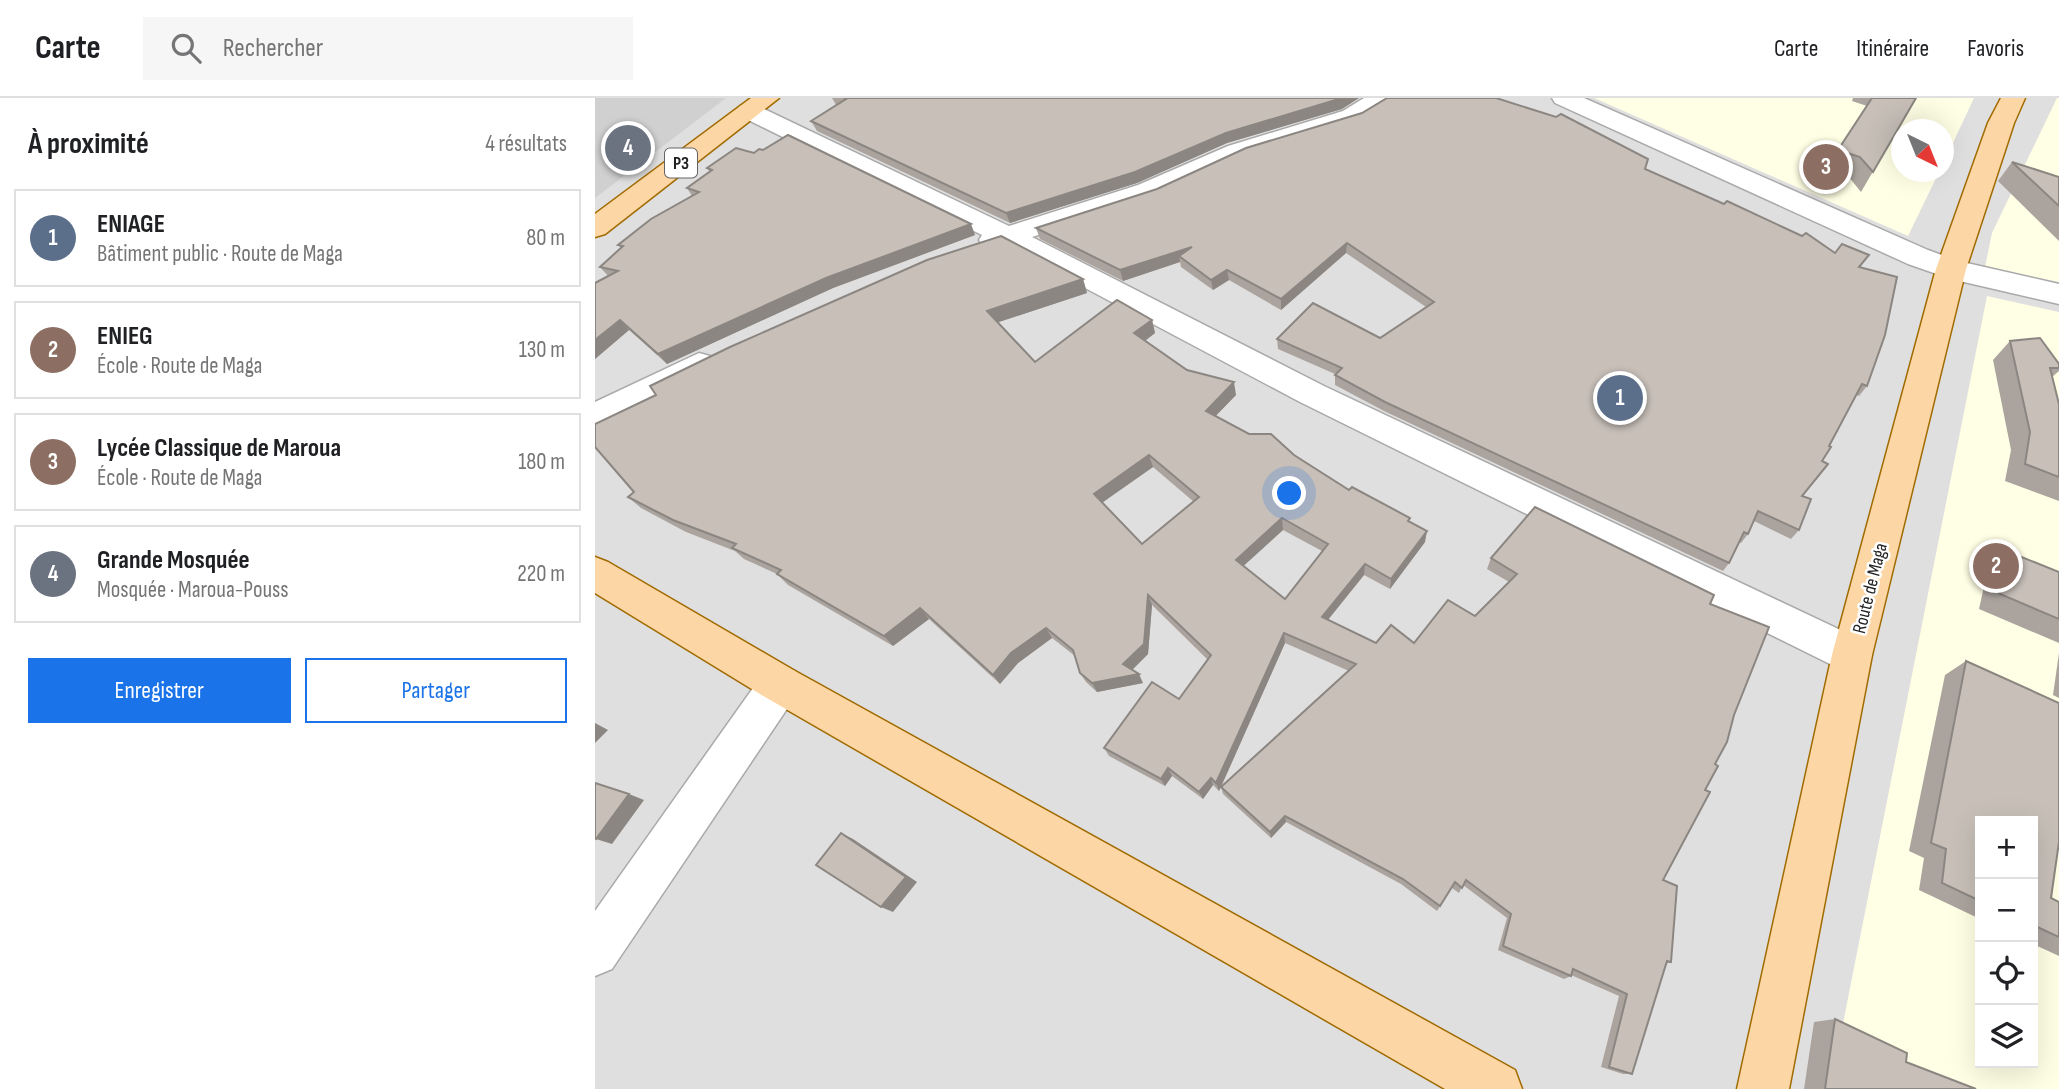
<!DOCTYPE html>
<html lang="fr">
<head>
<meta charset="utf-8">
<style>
  body { margin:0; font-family:"Sofia Sans Condensed",sans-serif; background:#f6f6f6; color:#202124 }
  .controls { position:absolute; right:21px; bottom:21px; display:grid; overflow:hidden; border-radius:0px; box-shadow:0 7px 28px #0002 }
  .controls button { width:63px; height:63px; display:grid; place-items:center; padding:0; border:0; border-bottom:2px solid #e0e0e0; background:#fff; color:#202124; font:35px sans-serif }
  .compass { position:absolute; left:1296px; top:21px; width:63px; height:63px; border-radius:50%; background:#fff; box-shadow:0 7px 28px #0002; rotate:137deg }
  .you { position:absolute; left:695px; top:396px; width:24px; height:24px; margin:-18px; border:5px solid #fff; border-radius:50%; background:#1a73e8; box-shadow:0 0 0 10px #1a73e833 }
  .badge { display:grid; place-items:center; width:46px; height:46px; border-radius:50%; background:#1a73e8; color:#fff; font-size:23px; font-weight:700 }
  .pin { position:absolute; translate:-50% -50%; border:4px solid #fff; box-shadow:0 2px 7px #0006 }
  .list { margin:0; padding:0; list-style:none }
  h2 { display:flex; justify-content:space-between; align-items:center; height:91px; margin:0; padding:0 28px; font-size:30px }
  h2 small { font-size:23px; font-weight:400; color:#757577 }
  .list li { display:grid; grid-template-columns:46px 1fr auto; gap:21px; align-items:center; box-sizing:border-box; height:98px; margin:0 14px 14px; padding:0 14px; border:2px solid #e0e0e0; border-radius:0px }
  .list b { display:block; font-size:26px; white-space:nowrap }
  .list p { margin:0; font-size:23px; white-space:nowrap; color:#757577 }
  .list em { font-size:23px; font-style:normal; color:#757577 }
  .actions { display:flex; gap:14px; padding:21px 28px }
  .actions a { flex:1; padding:16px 0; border:2px solid #1a73e8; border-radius:0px; text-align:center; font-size:24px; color:#1a73e8 }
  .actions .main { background:#1a73e8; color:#fff }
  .icon { flex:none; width:38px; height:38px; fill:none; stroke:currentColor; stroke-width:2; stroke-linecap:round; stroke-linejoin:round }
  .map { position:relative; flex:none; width:1464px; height:991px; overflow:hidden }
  header { display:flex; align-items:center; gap:42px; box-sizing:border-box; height:98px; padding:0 35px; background:#fff; border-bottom:2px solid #e0e0e0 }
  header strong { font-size:33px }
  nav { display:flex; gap:38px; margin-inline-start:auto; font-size:24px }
  .search { width:490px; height:63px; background:#f6f6f6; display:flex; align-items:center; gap:18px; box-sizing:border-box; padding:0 24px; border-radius:0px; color:#757577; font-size:26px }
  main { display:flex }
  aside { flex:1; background:#fff }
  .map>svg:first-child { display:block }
  .residential { fill:#e0dfdf; fill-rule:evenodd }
  .education { fill:#ffffe5; fill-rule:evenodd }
  .religious { fill:#d0d0d0 }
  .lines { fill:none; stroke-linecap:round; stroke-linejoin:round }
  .minor-casing { stroke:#a9a9a9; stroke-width:3 }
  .major-casing { stroke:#a06b00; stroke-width:3 }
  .minor { fill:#fff; fill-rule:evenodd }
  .major { fill:#fcd6a4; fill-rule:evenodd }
  .wall { fill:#aba49e; fill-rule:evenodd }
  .shaded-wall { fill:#8b8681 }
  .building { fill:#c7bfb8; stroke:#8b8681; stroke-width:2; fill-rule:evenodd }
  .labels { text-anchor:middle; stroke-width:5; stroke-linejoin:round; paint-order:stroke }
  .shield { fill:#fff; stroke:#646464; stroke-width:2 }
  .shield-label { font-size:18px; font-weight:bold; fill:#222 }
  .street-label { font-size:19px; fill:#222; stroke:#fff }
</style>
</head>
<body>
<header>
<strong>Carte</strong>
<div class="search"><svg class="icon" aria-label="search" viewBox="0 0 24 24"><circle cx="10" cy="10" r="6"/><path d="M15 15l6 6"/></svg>Rechercher</div>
<nav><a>Carte</a><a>Itinéraire</a><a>Favoris</a></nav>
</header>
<main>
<aside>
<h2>À proximité<small>4 résultats</small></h2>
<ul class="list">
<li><span class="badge" style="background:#5c6f8a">1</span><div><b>ENIAGE</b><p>Bâtiment public · Route de Maga</p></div><em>80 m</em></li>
<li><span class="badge" style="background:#8d6e63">2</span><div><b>ENIEG</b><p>École · Route de Maga</p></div><em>130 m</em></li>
<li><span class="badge" style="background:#8d6e63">3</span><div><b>Lycée Classique de Maroua</b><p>École · Route de Maga</p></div><em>180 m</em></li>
<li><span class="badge" style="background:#6b7280">4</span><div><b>Grande Mosquée</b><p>Mosquée · Maroua-Pouss</p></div><em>220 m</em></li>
</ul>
<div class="actions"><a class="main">Enregistrer</a><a>Partager</a></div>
</aside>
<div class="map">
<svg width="1464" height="991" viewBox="0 0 1464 991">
  <rect width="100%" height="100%" fill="#f2efe9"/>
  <path class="residential" d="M0 0H1464V991H0ZM1307 32H1349V74H1307ZM1385 723H1438V965H1385Z"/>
  <g class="education">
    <polygon points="999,0 1379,0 1349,64 1349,32 1307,32 1307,74 1344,74 1313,138"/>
    <polygon points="1462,0 1464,0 1464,184 1390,169 1397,135"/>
    <path d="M1392 198 1464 214V991H1235ZM1385 723H1438V965H1385Z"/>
  </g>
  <polygon class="religious" points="0,0 131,0 0,100"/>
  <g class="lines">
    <defs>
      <g id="minor">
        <polygon points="769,0 798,0 795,5 766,23 651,58 563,99 437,139 729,288 1271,544 1277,557 1271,570 1257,575 1243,570 705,304 445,166 409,148 398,151 388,148 384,142 387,137 145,18 142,13 145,8 154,6 163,8 414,128 543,87 633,48 748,13"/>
        <polygon points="957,0 989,0 1333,152 1363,163 1464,186 1464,206 1356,181 1313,166 960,5"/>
        <polygon points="104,255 115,258 120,266 115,274 0,331 0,304"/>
        <polygon points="185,567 200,573 206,586 200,599 17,871 0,878 0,813 170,573"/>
      </g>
      <g id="major">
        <polygon points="156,0 184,0 10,136 0,139 0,116"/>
        <polygon points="1406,0 1430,0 1419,25 1371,171 1277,557 1194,991 1142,991 1237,557 1341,171 1393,25"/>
        <polygon points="0,459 13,464 200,573 920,972 927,991 850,991 170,599 0,495"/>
      </g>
    </defs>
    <use href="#minor" class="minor-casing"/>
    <use href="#major" class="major-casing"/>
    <use href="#minor" class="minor"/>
    <use href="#major" class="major"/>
  </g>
  <g class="wall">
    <polygon points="237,0 764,0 747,11 632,45 542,85 415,125 222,33 216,23 241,7"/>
    <polygon points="1258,0 1321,0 1266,94 1254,79 1232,71 1243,52 1272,8 1257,3"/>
    <polygon points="767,15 1050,71 1240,155 1266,169 1272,288 1264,298 1261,297 1227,363 1207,398 1204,432 1196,441 1159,423 1153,436 1146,445 1144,444 1134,465 1128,473 789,313 740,287 740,276 683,251 682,241 785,240 831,209 751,155 686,212 634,182 618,192 586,169 585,164 528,183 445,141 441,130 562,91"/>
    <polygon points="1417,64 1464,79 1464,143 1403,83"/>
    <polygon points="112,70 380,137 238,190 72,266 34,232 0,261 13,178 5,169 26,150 23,147 97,98 92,90 115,74"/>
    <path d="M488 181 492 195 403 224 440 264 557 222 560 235 550 243 592 272 641 297 620 318 654 336 699 357 754 392 814 424 830 444 795 491 769 477 733 522 781 545H819L880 518 914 484 892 471 896 460 1115 506 1139 617 1110 692 1068 782 1076 864 1071 866 1037 976H1028L1006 969 1024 898 976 877V878L969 881 903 852 912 820 868 787 864 795 857 790 842 813 806 786 691 724 676 740 628 696 626 689 624 693 618 687 608 701 577 678 570 688 514 658 509 650 584 601 613 562 557 507 553 556 537 572 548 585 502 594 491 584 485 575 480 558 457 540 423 565 405 586 334 521 298 548 193 487 182 476 149 461 140 453 91 434 46 410 33 399ZM558 369 599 404 547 446 507 404ZM688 432 727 453 690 501 648 468ZM690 545 754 573 626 689Z"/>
    <polygon points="1415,243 1464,266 1464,273 1457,279 1464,306 1464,403 1410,383 1416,352 1398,262"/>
    <polygon points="1414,454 1464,474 1464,545 1384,511 1393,470"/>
    <polygon points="1464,555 1464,600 1458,597"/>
    <polygon points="1371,563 1464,605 1464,744 1456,800 1464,804 1464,858 1438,846 1438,723 1385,723 1385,821 1324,792 1329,760 1314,753 1350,577"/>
    <polygon points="1240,921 1311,964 1381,991 1209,991 1219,924"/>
  </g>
  <g class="shaded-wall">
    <polygon points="747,0 764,0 747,11 632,45 542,85 415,125 411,115 631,35"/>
    <polygon points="376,126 380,137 238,190 72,266 63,256 231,180"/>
    <polygon points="752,145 751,155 686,212 686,201"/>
    <polygon points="597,149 584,158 585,164 528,183 525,172"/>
    <polygon points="632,172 634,182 618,192 616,182"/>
    <polygon points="488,181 492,195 398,226 392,213"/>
    <polygon points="25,222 34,232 0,261 0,242"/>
    <polygon points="557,222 560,235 543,248 539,235"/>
    <polygon points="639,284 641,297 613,326 611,313"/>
    <polygon points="554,357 558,369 504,407 499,396"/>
    <polygon points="687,420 688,432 643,473 641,462"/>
    <polygon points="832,433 830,444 795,491 796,481"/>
    <polygon points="770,466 769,477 727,529 727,519"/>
    <polygon points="553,497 557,507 553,556 533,576 528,566"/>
    <polygon points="325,510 334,521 298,548 289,538"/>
    <polygon points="451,530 457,540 423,565 405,586 398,577 416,555"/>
    <polygon points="689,535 690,545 624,693 621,685"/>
    <polygon points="544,576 548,585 502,594 497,585"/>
    <polygon points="0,625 13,632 0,645"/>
    <polygon points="573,670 577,678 570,688 566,681"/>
    <polygon points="616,680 618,687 608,701 604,694"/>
    <polygon points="34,696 49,702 17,746 1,741"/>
    <polygon points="690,718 691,724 676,740 675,734"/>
    <polygon points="246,735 258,741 322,784 298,814 286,809"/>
  </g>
  <g class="building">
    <polygon points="249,0 747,0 631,35 540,74 411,115 216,23 251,1"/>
    <polygon points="792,0 901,0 961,19 966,16 1053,61 1050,71 1129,106 1132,103 1207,138 1211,135 1240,155 1247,146 1274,157 1264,169 1302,179 1290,237 1272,288 1267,286 1234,348 1236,349 1227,363 1233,366 1207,398 1216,401 1204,432 1163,413 1153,436 1149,434 1134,465 790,304 740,277 747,270 682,241 718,205 785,240 839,204 752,145 686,201 632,172 616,182 584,158 597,149 525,172 441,130 562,91 651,50 767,15"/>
    <polygon points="1277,0 1321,0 1278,74 1265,59 1243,52"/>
    <polygon points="193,37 376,126 231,180 63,256 25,222 0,242 0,185 23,173 5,169 28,148 23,147 56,121 104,94 92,90 117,72 112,70 141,50 159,55 164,51 168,52"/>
    <polygon points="1417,64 1464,79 1464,108"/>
    <path d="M406 138 488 181 392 213 440 264 522 202 557 222 539 235 592 272 639 284 611 313 654 336H676L699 357 754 392 757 389 815 420 813 423 832 433 796 481 770 466 727 519 781 545 796 527 819 545 853 502 880 518 922 476 896 460 940 409 1119 497 1115 506 1174 529 1139 617 1132 644 1120 666 1123 668 1110 692 1115 694 1068 782 1082 788 1076 864 1072 863 1037 976 1014 969 1032 896 978 871 976 878 908 848 916 816 871 782 867 790 860 784 845 808 808 781 690 718 675 734 626 689 761 566 689 535 621 685 616 680 604 694 573 670 566 681 509 650 557 584 584 601 616 557 553 497 549 546 528 566 544 576 497 585 485 575 478 552 451 530 416 555 398 577 325 510 289 538 182 476 186 472 137 450 141 446 78 422 33 399 39 394 0 349V326L61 297 55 288 135 249 332 162ZM554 357 604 399 547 446 499 396ZM687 420 733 446 690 501 641 462Z"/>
    <polygon points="1445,240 1464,266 1464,270 1455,270 1464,306 1464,379 1430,366 1435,334 1415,243"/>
    <polygon points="1414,454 1464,474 1464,521 1405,496"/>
    <polygon points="1371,563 1464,605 1464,744 1456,800 1464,804 1464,839 1438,827 1438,723 1385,723 1385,803 1347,785 1351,751 1336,745"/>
    <polygon points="0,685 34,696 1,741 0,740"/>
    <polygon points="246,735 311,779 286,809 221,767"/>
    <polygon points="1240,921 1312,955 1311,964 1381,991 1230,991"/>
  </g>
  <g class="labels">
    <rect class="shield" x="70" y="50.5" width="32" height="29" rx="5"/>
    <g class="shield-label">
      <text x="86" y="71">P3</text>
    </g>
    <g class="street-label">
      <text transform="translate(1274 490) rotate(-76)" y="7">Route de Maga</text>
    </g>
  </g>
</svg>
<div class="controls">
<button>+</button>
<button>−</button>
<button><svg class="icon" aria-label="locate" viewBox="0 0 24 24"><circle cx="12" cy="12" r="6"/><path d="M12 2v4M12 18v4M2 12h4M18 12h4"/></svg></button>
<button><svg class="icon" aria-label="layers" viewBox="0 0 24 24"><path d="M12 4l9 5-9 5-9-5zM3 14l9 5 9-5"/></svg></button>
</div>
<svg class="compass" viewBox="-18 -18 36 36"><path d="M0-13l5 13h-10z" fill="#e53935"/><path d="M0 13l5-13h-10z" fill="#757577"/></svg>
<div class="you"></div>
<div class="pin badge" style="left:1025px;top:300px;background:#5c6f8a">1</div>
<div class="pin badge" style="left:1401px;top:468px;background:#8d6e63">2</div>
<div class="pin badge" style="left:1231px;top:69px;background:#8d6e63">3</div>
<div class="pin badge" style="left:33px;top:50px;background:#6b7280">4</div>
</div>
</main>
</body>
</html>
